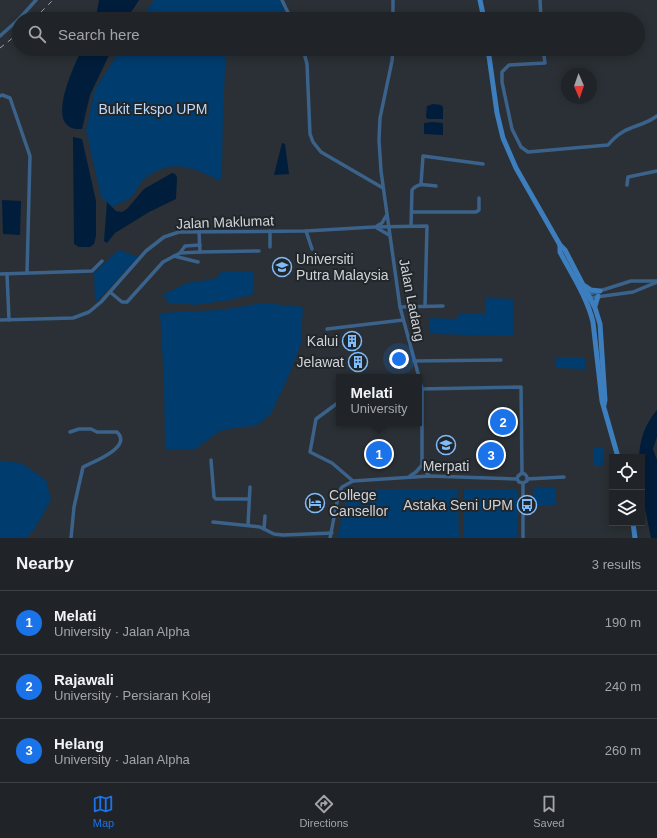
<!DOCTYPE html>
<html lang="en">
<head>
<meta charset="utf-8">
<style>
  body { margin:0; font-family:Helvetica,sans-serif; background:#2d3034; color:#f1f3f6 }
  .controls { position:absolute; right:12px; bottom:12px; display:grid; overflow:hidden; border-radius:0px; box-shadow:0 2px 10px #0003 }
  .controls button { width:36px; height:36px; display:grid; place-items:center; padding:0; border:0; border-bottom:1px solid #3d4145; background:#202428; color:#f1f3f6; font:20px sans-serif }
  .compass { position:absolute; left:561px; top:68px; width:36px; height:36px; border-radius:50%; background:#202428; box-shadow:0 2px 10px #0003; rotate:178deg }
  .you { position:absolute; left:399px; top:359px; width:14px; height:14px; margin:-10px; border:3px solid #fff; border-radius:50%; background:#1a73e8; box-shadow:0 0 0 6px #1a73e833 }
  .badge { display:grid; place-items:center; width:26px; height:26px; border-radius:50%; background:#1a73e8; color:#fff; font-size:13px; font-weight:700 }
  .pin { position:absolute; translate:-50% -50%; border:2px solid #fff; box-shadow:0 1px 4px #0006 }
  .popup { position:absolute; left:336px; top:374px; width:86px; height:52px; box-sizing:border-box; display:grid; place-content:center; border-radius:0px; background:#202428; filter:drop-shadow(0 1px 3px #0005); font-size:13px; white-space:nowrap; color:#a2a4a8 }
  .popup b { font-size:15px; color:#f1f3f6 }
  .popup::after { content:''; position:absolute; left:50%; top:100%; margin-left:-8px; border:8px solid transparent; border-top-color:#202428 }
  .list { margin:0; padding:0; list-style:none }
  h2 { display:flex; justify-content:space-between; align-items:center; height:52px; margin:0; padding:0 16px; font-size:17px }
  h2 small { font-size:13px; font-weight:400; color:#a2a4a8 }
  .list li { display:grid; grid-template-columns:26px 1fr auto; gap:12px; align-items:center; box-sizing:border-box; height:64px; padding:0 16px; border-top:1px solid #3d4145 }
  .list b { display:block; font-size:15px; white-space:nowrap }
  .list p { margin:0; font-size:13px; white-space:nowrap; color:#a2a4a8 }
  .list em { font-size:13px; font-style:normal; color:#a2a4a8 }
  .icon { flex:none; width:22px; height:22px; fill:none; stroke:currentColor; stroke-width:2; stroke-linecap:round; stroke-linejoin:round }
  .map { position:relative; flex:none; width:657px; height:538px; overflow:hidden }
  .search { position:absolute; background:#202428; box-shadow:0 2px 10px #0003; left:12px; right:12px; top:12px; height:44px; display:flex; align-items:center; gap:10px; box-sizing:border-box; padding:0 14px; border-radius:22px; color:#a2a4a8; font-size:15px }
  .sheet { height:244px; background:#202428 }
  nav { display:flex; justify-content:space-around; align-items:center; box-sizing:border-box; height:56px; border-top:1px solid #3d4145; background:#202428; font-size:11px; color:#a2a4a8 }
  nav a { display:grid; justify-items:center; gap:2px }
  nav .on { color:#1a73e8 }
  .map>svg:first-child { display:block }
  .green { fill:#003c6d }
  .water { fill:#001d3b }
  .lines { fill:none; stroke-linecap:round; stroke-linejoin:round }
  .street { stroke:#3b628a; stroke-width:3.5 }
  .secondary { stroke:#3d7ebe; stroke-width:5 }
  .rail { stroke:#a3a7ab; stroke-width:1; stroke-dasharray:5 5; stroke-linecap:butt }
  .labels { text-anchor:middle; stroke-width:4; stroke-linejoin:round; paint-order:stroke }
  .park-label { font-size:14px; fill:#bad9fb; stroke:#21262b }
  .street-label { font-size:14px; fill:#cfd2d6; stroke:#21262b }
  .poi-label { font-size:14px; fill:#cfd2d6; stroke:#21262b; text-anchor:end }
</style>
</head>
<body>
<div class="map">
<svg width="657" height="538" viewBox="0 0 657 538">
  <rect width="100%" height="100%" fill="#2a3035"/>
  <g class="green">
    <polygon points="154,0 280,0 286,15 268,19 141,19"/>
    <path d="M121 49H226L223 113 222 171 220 181C191 167 171 157 143 180 139 184 137 190 133 195 129 200 118 204 112 207L101 197 86 130 95 89Z"/>
    <polygon points="118,250 139,257 95,303 94,273"/>
    <polygon points="223,271 253,271 253,294 231,300 194,305 182,303 169,303 162,295 187,283 214,279"/>
    <polygon points="486,298 514,299 513,336 430,334 430,318 458,319 458,314 485,314"/>
    <polygon points="262,303 303,307 301,343 289,375 271,414 256,426 239,427 220,431 195,449 165,450 164,381 160,313 220,310"/>
    <polygon points="555,358 586,358 585,369 555,368"/>
    <rect x="593" y="448" width="11" height="18"/>
    <polygon points="0,461 21,463 46,480 51,500 34,530 26,538 0,538"/>
    <polygon points="555,487 555,506 533,506 533,488"/>
    <polygon points="359,489 458,489 459,538 337,538 346,500"/>
    <polygon points="464,489 517,489 517,538 463,538"/>
  </g>
  <g class="water">
    <polygon points="99,0 139,0 128,17 125,19 98,19 97,11"/>
    <path d="M82 49H110L111 51 90 95 82 129C42 132 74 66 82 49Z"/>
    <polygon points="433,104 441,105 443,107 443,119 427,119 426,116 427,106"/>
    <polygon points="432,122 443,123 443,135 424,134 424,123"/>
    <polygon points="73,137 82,139 96,201 96,236 94,244 90,247 79,247 74,244"/>
    <polygon points="282,143 285,144 289,174 274,175"/>
    <polygon points="172,173 175,174 177,177 176,199 149,212 115,233 107,243 104,241 107,202 116,211 122,212 127,209 144,189"/>
    <polygon points="2,200 21,201 20,235 3,234"/>
    <path d="M657 410V437L653 449 657 460V538H651L642 494V457H639C640 439 645 424 657 410Z"/>
  </g>
  <g class="lines">
    <g class="street">
      <polyline points="282,0 291,19"/>
      <polyline points="540,0 541,19"/>
      <polyline points="19,19 36,0"/>
      <polyline points="393,19 393,0"/>
      <polyline points="0,36 19,19"/>
      <polyline points="303,49 307,64 310,134 313,142 321,152 383,188"/>
      <polyline points="393,49 392,61 380,118 379,140 381,171 400,307 419,377"/>
      <path d="M543 49 545 63 509 65 502 72V82L512 129 521 147 528 152 608 145C625 124 639 129 657 116"/>
      <polyline points="0,96 2,95 10,98 30,156 27,273"/>
      <polyline points="421,184 423,156 483,164"/>
      <polyline points="627,185 628,177 657,171"/>
      <polyline points="412,212 476,212 479,210 479,198"/>
      <polyline points="377,226 382,223 386,216"/>
      <path d="M411 226 412 190C418 182 427 185 436 186"/>
      <polyline points="377,228 389,235"/>
      <polyline points="270,231 270,247"/>
      <polyline points="306,231 312,249"/>
      <polyline points="200,252 259,251"/>
      <polyline points="180,253 185,246 200,245"/>
      <polyline points="174,256 198,262"/>
      <polyline points="0,274 92,271 102,261"/>
      <polyline points="7,274 9,320"/>
      <polyline points="110,292 122,302 127,302 163,262 180,253 200,252 199,232"/>
      <polyline points="587,295 631,281 657,281"/>
      <polyline points="589,298 633,292 657,282"/>
      <polyline points="400,307 443,306"/>
      <polyline points="0,320 73,318 89,312 101,302 146,251 164,237 179,232 306,231 374,227 427,226 425,306"/>
      <polyline points="327,329 403,320"/>
      <polyline points="414,361 501,360"/>
      <polyline points="353,377 353,376"/>
      <polyline points="419,378 422,389 422,465 429,476"/>
      <polyline points="419,389 521,387 522,473"/>
      <polyline points="339,402 316,419 310,452 332,463 353,481"/>
      <path d="M70 432 79 429H91L97 432H117C133 447 93 462 83 467L74 507 71 538"/>
      <polyline points="211,460 214,497 216,499 249,499"/>
      <polyline points="410,476 416,472 422,465"/>
      <polyline points="527,479 564,477"/>
      <polyline points="523,483 523,538"/>
      <polyline points="213,522 260,527 274,534 283,535 332,533"/>
      <polyline points="248,525 250,487"/>
      <polyline points="264,529 265,516"/>
      <path d="M330 538 339 492 342 487 353 481 429 476 517 479 519 482 523 483 527 481C528 477 526 474 522 473L518 476 517 479"/>
    </g>
    <g class="secondary">
      <polyline points="480,0 484,19"/>
      <polyline points="488,49 497,113 503,138 516,168 560,245 565,250 595,308 600,324 605,400 604,405"/>
      <path d="M560 245V252C572 275 587 297 593 322L602 401 618 457"/>
      <polyline points="585,286 591,290 600,291"/>
      <polyline points="595,306 598,296"/>
      <polyline points="633,523 635,538"/>
    </g>
    <g class="rail">
      <polyline points="34,19 53,0"/>
      <polyline points="0,48 19,33"/>
    </g>
  </g>
  <defs>
    <symbol id="university-ring" viewBox="-11 -11 22 22"><circle r="9.5" fill="#21262b" stroke="#81bcfa" stroke-width="1.5"/><path d="M0-5L7-2L0 1L-7-2ZM-4 1L0 2.5L4 1V4Q0 6-4 4Z" fill="#81bcfa"/></symbol>
    <symbol id="building-ring" viewBox="-11 -11 22 22"><circle r="9.5" fill="#21262b" stroke="#81bcfa" stroke-width="1.5"/><path d="M-4-6H4V6H1V3H-1V6H-4ZM-2.5-4.3h1.7v1.8h-1.7ZM.8-4.3h1.7v1.8H.8ZM-2.5-1h1.7V.8h-1.7ZM.8-1h1.7V.8H.8Z" fill="#81bcfa"/></symbol>
    <symbol id="hotel-ring" viewBox="-11 -11 22 22"><circle r="9.5" fill="#21262b" stroke="#81bcfa" stroke-width="1.5"/><path d="M-6-4.5h1.5V1H6V5H4.5V3h-9V5H-6ZM-4 0a1.8 1.8 0 1 1 3.6 0ZM.5 0V-2.5h3Q6-2.5 6 0Z" fill="#81bcfa"/></symbol>
    <symbol id="bus-ring" viewBox="-11 -11 22 22"><circle r="9.5" fill="#21262b" stroke="#81bcfa" stroke-width="1.5"/><path d="M-5-6H5V4H4V6H2V4H-2V6H-4V4H-5ZM-3.5-4V0h7V-4ZM-3.5 1.2v1.5H-2V1.2ZM2 1.2v1.5H3.5V1.2Z" fill="#81bcfa"/></symbol>
  </defs>
  <g fill-rule="evenodd">
    <use href="#university-ring" x="271" y="256" width="22" height="22"/>
    <use href="#building-ring" x="341" y="330" width="22" height="22"/>
    <use href="#building-ring" x="347" y="351" width="22" height="22"/>
    <use href="#university-ring" x="435" y="434" width="22" height="22"/>
    <use href="#hotel-ring" x="304" y="492" width="22" height="22"/>
    <use href="#bus-ring" x="516" y="494" width="22" height="22"/>
  </g>
  <g class="labels">
    <g class="park-label">
      <text x="153" y="114">Bukit Ekspo UPM</text>
    </g>
    <g class="street-label">
      <text transform="translate(225 222) rotate(-2)" y="5">Jalan Maklumat</text>
      <text transform="translate(412 300) rotate(79)" y="5">Jalan Ladang</text>
    </g>
    <g class="poi-label">
      <text x="296" y="264" text-anchor="start">Universiti<tspan x="296" dy="16">Putra Malaysia</tspan></text>
      <text x="338" y="346">Kalui</text>
      <text x="344" y="367">Jelawat</text>
      <text x="446" y="471" text-anchor="middle">Merpati</text>
      <text x="329" y="500" text-anchor="start">College<tspan x="329" dy="16">Cansellor</tspan></text>
      <text x="513" y="510">Astaka Seni UPM</text>
    </g>
  </g>
</svg>
<div class="controls">
<button><svg class="icon" aria-label="locate" viewBox="0 0 24 24"><circle cx="12" cy="12" r="6"/><path d="M12 2v4M12 18v4M2 12h4M18 12h4"/></svg></button>
<button><svg class="icon" aria-label="layers" viewBox="0 0 24 24"><path d="M12 4l9 5-9 5-9-5zM3 14l9 5 9-5"/></svg></button>
</div>
<svg class="compass" viewBox="-18 -18 36 36"><path d="M0-13l5 13h-10z" fill="#e53935"/><path d="M0 13l5-13h-10z" fill="#a2a4a8"/></svg>
<div class="you"></div>
<div class="pin badge" style="left:379px;top:454px">1</div>
<div class="popup"><b>Melati</b>University</div>
<div class="pin badge" style="left:503px;top:422px">2</div>
<div class="pin badge" style="left:491px;top:455px">3</div>
<div class="search"><svg class="icon" aria-label="search" viewBox="0 0 24 24"><circle cx="10" cy="10" r="6"/><path d="M15 15l6 6"/></svg>Search here</div>
</div>
<section class="sheet">
<h2>Nearby<small>3 results</small></h2>
<ul class="list">
<li><span class="badge">1</span><div><b>Melati</b><p>University · Jalan Alpha</p></div><em>190 m</em></li>
<li><span class="badge">2</span><div><b>Rajawali</b><p>University · Persiaran Kolej</p></div><em>240 m</em></li>
<li><span class="badge">3</span><div><b>Helang</b><p>University · Jalan Alpha</p></div><em>260 m</em></li>
</ul>
</section>
<nav>
<a class="on"><svg class="icon" aria-label="map" viewBox="0 0 24 24"><path d="M3 6l6-2 6 2 6-2v14l-6 2-6-2-6 2zM9 4v14M15 6v14"/></svg>Map</a>
<a><svg class="icon" aria-label="directions" viewBox="0 0 24 24"><path d="M12 3l9 9-9 9-9-9zM9 14v-3h6M13 9l2 2-2 2"/></svg>Directions</a>
<a><svg class="icon" aria-label="saved" viewBox="0 0 24 24"><path d="M7 4h10v16l-5-4-5 4z"/></svg>Saved</a>
</nav>
</body>
</html>
